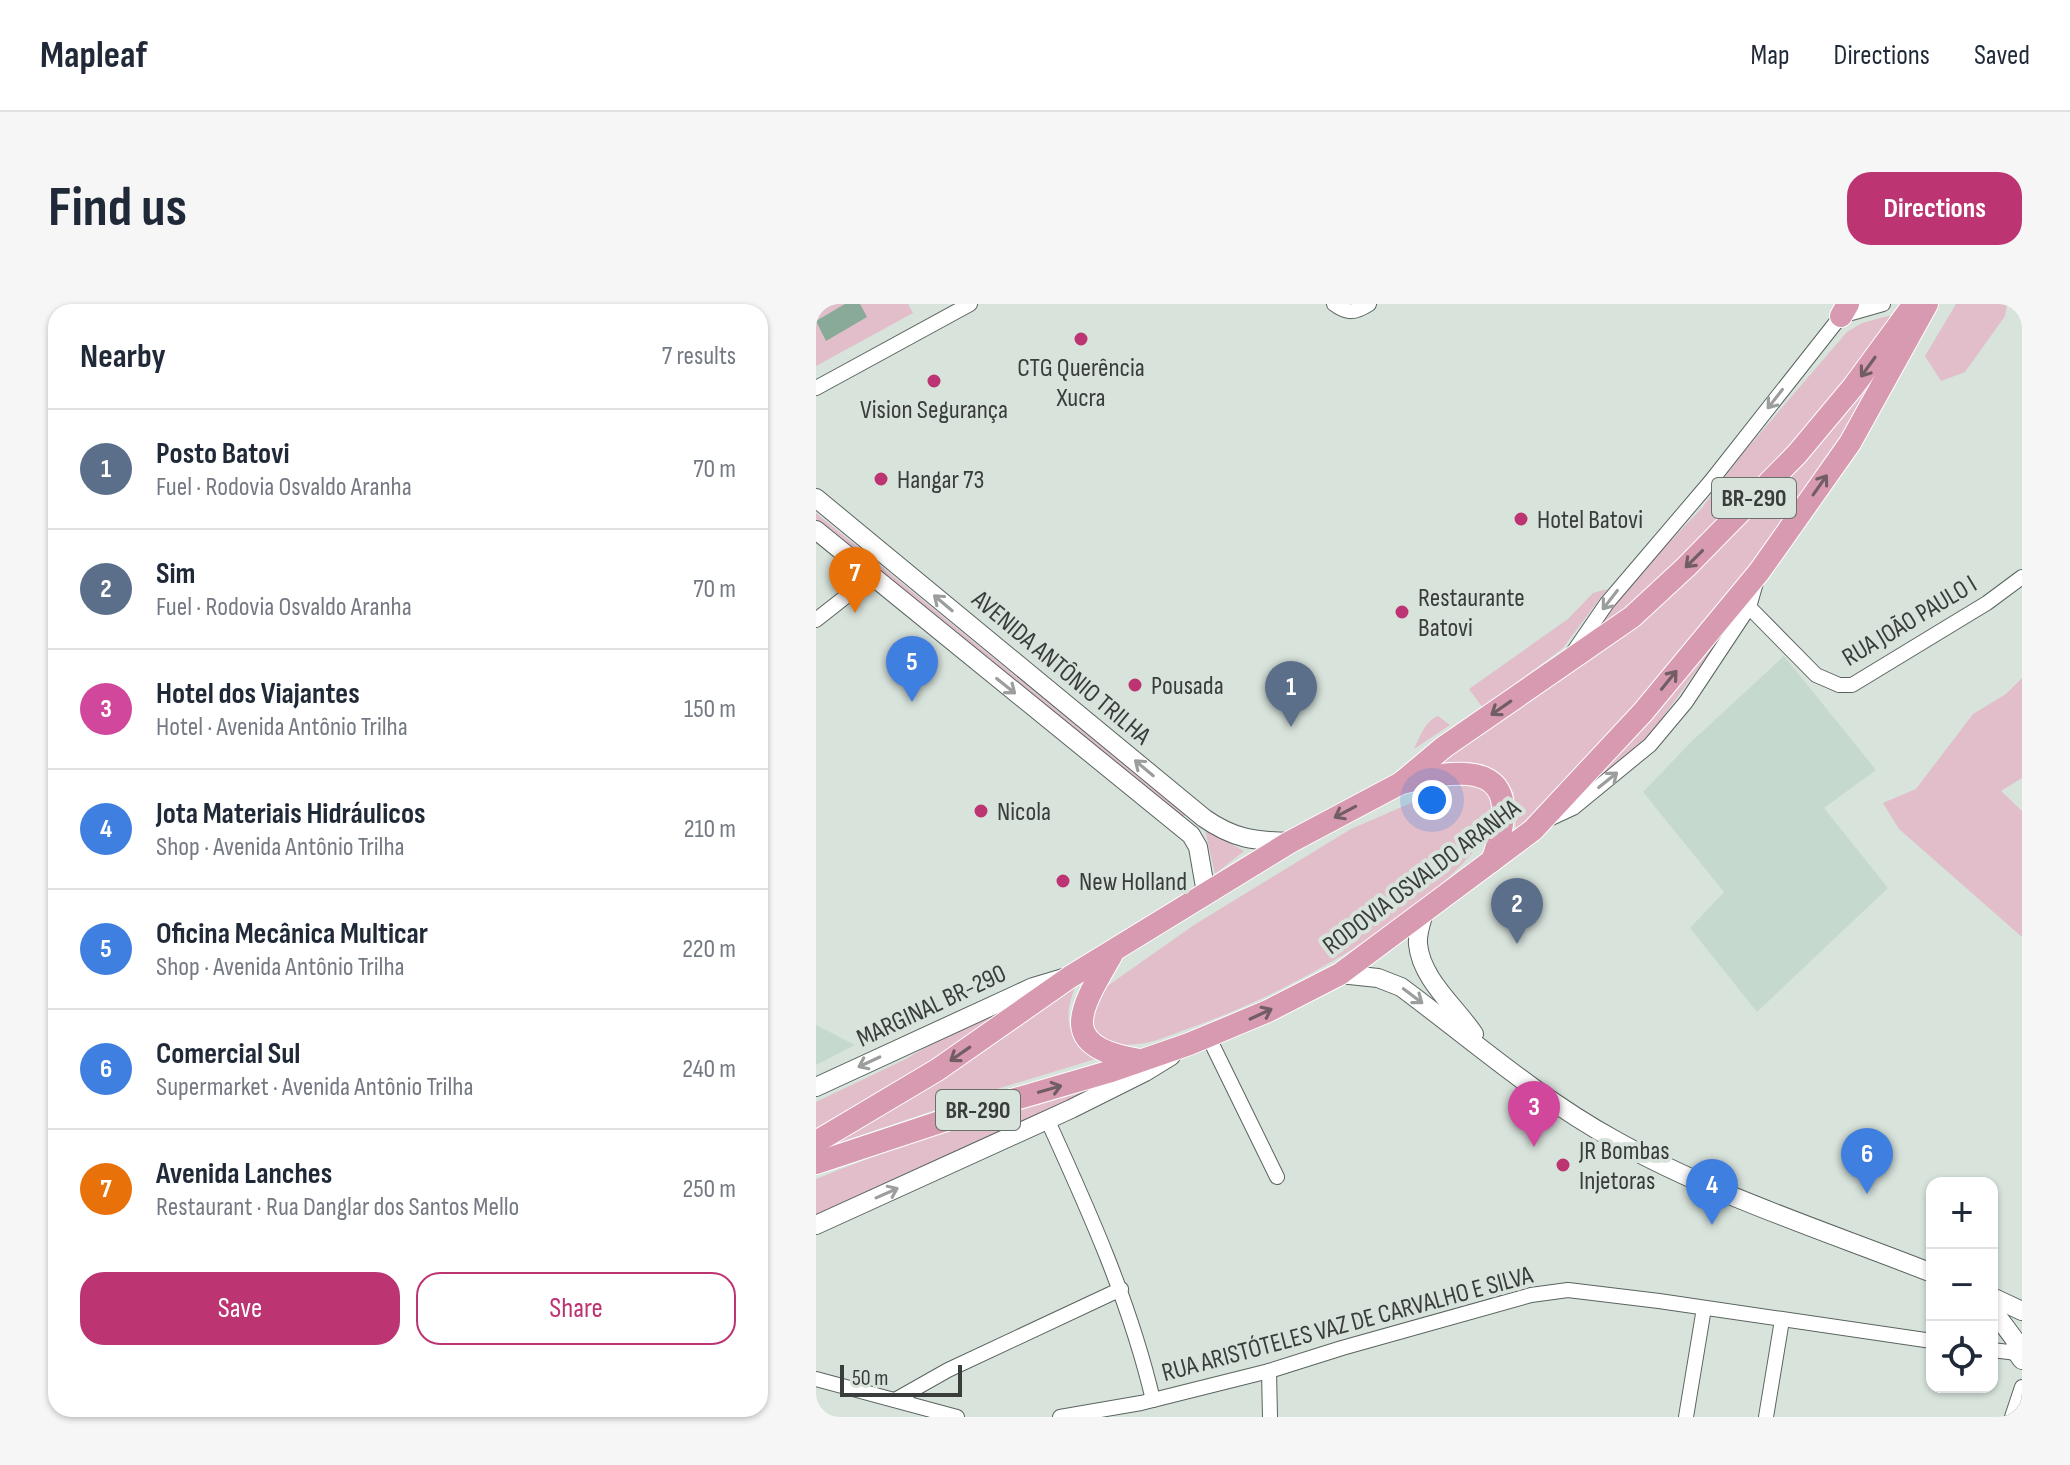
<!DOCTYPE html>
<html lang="en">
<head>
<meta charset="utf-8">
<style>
  body { margin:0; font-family:"Sofia Sans Condensed",sans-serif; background:#f6f6f7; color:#1f2937 }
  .controls { position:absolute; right:24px; bottom:24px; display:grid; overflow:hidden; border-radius:16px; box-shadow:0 2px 6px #0004 }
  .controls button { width:72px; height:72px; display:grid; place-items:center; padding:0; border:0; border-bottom:2px solid #e0e1e3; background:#fff; color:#1f2937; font:40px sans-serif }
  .scale { position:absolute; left:24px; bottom:20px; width:122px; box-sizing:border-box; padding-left:8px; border:4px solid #393d3b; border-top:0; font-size:22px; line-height:28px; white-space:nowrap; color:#393d3b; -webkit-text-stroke:6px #d8e3dc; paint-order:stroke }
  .you { position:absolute; left:616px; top:496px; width:28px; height:28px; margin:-20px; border:6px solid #fff; border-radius:50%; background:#1a73e8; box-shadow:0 0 0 12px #1a73e833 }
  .badge { display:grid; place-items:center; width:52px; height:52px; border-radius:50%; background:#bc3472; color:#fff; font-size:26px; font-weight:700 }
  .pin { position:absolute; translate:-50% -66px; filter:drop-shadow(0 2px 4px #0008) }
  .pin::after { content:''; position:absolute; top:42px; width:28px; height:24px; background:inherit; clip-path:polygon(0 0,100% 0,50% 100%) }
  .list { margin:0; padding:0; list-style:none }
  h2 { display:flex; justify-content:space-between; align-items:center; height:104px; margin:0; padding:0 32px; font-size:34px }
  h2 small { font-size:26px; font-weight:400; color:#747a83 }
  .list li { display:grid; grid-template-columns:52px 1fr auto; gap:24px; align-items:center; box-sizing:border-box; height:120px; padding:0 32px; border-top:2px solid #e0e1e3 }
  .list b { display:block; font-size:30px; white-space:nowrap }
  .list p { margin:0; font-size:26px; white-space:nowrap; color:#747a83 }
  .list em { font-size:26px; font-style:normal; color:#747a83 }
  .actions { display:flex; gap:16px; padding:24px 32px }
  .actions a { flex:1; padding:18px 0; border:2px solid #bc3472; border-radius:24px; text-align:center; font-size:28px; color:#bc3472 }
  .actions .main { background:#bc3472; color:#fff }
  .icon { flex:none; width:44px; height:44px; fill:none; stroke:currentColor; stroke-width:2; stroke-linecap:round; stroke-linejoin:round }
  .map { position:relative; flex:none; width:1206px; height:1113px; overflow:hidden; border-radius:24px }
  header { display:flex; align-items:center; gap:48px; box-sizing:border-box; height:112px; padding:0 40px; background:#fff; border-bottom:2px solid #e0e1e3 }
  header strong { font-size:38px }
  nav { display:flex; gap:44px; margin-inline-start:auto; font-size:28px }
  .intro { display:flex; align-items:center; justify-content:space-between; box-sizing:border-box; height:192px; padding:0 48px }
  h1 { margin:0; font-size:56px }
  .button { padding:20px 36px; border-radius:24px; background:#bc3472; color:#fff; font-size:28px; font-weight:700 }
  main { display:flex; gap:48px; padding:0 48px }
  aside { flex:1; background:#fff; border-radius:24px; box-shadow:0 2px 6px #0004 }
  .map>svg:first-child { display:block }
  .built { fill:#c6d9ce }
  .green { fill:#e1bec9 }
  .water { fill:#89aa98 }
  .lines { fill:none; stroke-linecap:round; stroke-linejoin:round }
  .minor-casing { stroke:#5a645e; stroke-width:16 }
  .secondary-casing { stroke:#5a645e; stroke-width:20 }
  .trunk-casing { stroke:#fff; stroke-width:24 }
  .minor { stroke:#fff; stroke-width:14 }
  .secondary { stroke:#fff; stroke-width:18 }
  .trunk { stroke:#d89ab0; stroke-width:22 }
  .oneway { stroke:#715e64 }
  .oneway2 { stroke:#9c9e9d }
  .poi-dot { fill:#bc3472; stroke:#d8e3dc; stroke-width:3 }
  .labels { text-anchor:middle; stroke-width:8; stroke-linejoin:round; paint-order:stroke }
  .shield { fill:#d8e3dc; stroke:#696f6b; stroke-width:2 }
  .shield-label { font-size:24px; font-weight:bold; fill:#393d3b }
  .poi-label { font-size:26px; fill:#393d3b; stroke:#d8e3dc; text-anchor:start }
  .street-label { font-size:26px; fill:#393d3b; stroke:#d8e3dc }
</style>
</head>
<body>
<header>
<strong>Mapleaf</strong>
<nav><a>Map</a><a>Directions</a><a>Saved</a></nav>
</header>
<div class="intro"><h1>Find us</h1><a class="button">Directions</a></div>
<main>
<aside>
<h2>Nearby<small>7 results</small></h2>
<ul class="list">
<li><span class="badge" style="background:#5c6f8a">1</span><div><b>Posto Batovi</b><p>Fuel · Rodovia Osvaldo Aranha</p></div><em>70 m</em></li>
<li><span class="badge" style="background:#5c6f8a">2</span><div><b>Sim</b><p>Fuel · Rodovia Osvaldo Aranha</p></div><em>70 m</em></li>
<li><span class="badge" style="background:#d1479c">3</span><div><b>Hotel dos Viajantes</b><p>Hotel · Avenida Antônio Trilha</p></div><em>150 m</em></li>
<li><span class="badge" style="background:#3f7fe0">4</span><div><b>Jota Materiais Hidráulicos</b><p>Shop · Avenida Antônio Trilha</p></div><em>210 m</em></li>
<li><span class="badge" style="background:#3f7fe0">5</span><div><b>Oficina Mecânica Multicar</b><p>Shop · Avenida Antônio Trilha</p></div><em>220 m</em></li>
<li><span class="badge" style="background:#3f7fe0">6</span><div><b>Comercial Sul</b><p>Supermarket · Avenida Antônio Trilha</p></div><em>240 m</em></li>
<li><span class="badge" style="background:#e8710a">7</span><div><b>Avenida Lanches</b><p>Restaurant · Rua Danglar dos Santos Mello</p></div><em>250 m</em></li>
</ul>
<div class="actions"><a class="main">Save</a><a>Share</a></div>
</aside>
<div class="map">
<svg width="1206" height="1113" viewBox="0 0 1206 1113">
  <rect width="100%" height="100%" fill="#d8e3dc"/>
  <g class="built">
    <polygon points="968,352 1060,466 1008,504 1072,584 941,708 874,624 908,588 827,488 875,438"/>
    <polygon points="0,721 39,741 0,761"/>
  </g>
  <g class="green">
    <polygon points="0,0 92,0 97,9 0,62"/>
    <polygon points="1140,0 1191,0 1189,12 1149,68 1125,77 1109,52"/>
    <polygon points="1076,11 1081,12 1010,105 874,250 773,335 811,282 886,204 927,149 1031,28 1046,19"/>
    <polygon points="1065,60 1032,132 936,262 762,468 700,525 698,489 680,469 608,468 787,345"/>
    <polygon points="0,209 369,511 366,515 0,215"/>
    <polygon points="791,285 747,344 667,404 653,385 752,315 777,289"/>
    <polygon points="916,312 892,351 833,432 759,495"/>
    <polygon points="1206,374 1206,474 1185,487 1206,507 1206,633 1083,525 1067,499 1100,485 1157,410 1190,390"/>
    <path d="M622 412 634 421 598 445C604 433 609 417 622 412Z"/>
    <path d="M641 479C661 482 685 489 680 515 678 526 667 537 660 545 595 621 463 694 368 726 354 731 337 739 322 740 299 743 288 737 275 720L278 696 290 683 378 621 535 525Z"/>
    <polygon points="389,526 428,547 399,570"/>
    <path d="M259 683C246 718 251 736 286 753L184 784 13 842Z"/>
    <polygon points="209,693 163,727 0,827 0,798 90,755 151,719"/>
    <path d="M296 777 0 912V875C97 835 196 806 296 777Z"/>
  </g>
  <polygon class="water" points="29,0 44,0 51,13 10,37 0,17"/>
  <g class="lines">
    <defs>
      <g id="minor">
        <path d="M518 0C531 10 539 9 553 0"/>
        <polyline points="0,84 154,0"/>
        <polyline points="933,303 1000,371 1023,381 1036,381 1171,299 1206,273"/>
        <polyline points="0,316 56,272"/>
        <polyline points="756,350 791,299 895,177 1025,12 1067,0"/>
        <polyline points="731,516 757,504 834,441 870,398 933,303 941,275"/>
        <polyline points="392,732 461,873"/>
        <path d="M231 815C273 907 314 998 337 1096"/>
        <polyline points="1176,1046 1201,1049"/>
        <polyline points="453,1067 454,1113"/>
        <polyline points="0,1075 141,1113"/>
        <polyline points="79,1096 132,1066 305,985"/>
        <polyline points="244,1113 325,1099 453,1067 526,1044 715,991 752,986 843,997 1116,1037"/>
        <polyline points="870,1113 888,1004"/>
        <polyline points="950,1113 966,1016"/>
        <polyline points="1196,1113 1206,1083"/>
      </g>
      <g id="secondary">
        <path d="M0 194 388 514C418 535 438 537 474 538"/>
        <polyline points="0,226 375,531 382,543 390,589"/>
        <path d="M608 609C605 619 601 630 602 640 605 675 640 703 658 730"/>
        <path d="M524 670 562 674 585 683C655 735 721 793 797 835 894 890 1012 928 1116 969"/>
        <polyline points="0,783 217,683 247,674"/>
        <polyline points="0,921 255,805 329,768 355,752"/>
        <polyline points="1176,993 1206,1007"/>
        <polyline points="1176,1005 1199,1036 1201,1049 1206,1056"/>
      </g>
      <g id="trunk">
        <polyline points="1025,12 1032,0"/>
        <path d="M585 479C601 476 619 471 635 470 700 465 692 513 676 557"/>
        <path d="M295 652C263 707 240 743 324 756"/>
        <polyline points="0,838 121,766 254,673 474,538 585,479 628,443 816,313 870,263 981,150 1037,83 1098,0"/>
        <polyline points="0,859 145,811 292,768 373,740 452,707 524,670 717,526 827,408 943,268 1034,139 1111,0"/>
      </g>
    </defs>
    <use href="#minor" class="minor-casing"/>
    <use href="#secondary" class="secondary-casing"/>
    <use href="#trunk" class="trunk-casing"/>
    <use href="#minor" class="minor"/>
    <use href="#secondary" class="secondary"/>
    <use href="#trunk" class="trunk"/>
  </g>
  <defs><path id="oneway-shaft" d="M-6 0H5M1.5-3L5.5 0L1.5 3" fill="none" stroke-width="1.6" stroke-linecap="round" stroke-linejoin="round" transform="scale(2)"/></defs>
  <g class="oneway">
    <use href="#oneway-shaft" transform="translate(1052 63) rotate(126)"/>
    <use href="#oneway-shaft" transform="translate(1004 181) rotate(-55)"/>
    <use href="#oneway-shaft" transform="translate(878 255) rotate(135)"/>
    <use href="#oneway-shaft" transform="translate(853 376) rotate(-51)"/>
    <use href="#oneway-shaft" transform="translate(685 404) rotate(145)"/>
    <use href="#oneway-shaft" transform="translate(529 508) rotate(152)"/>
    <use href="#oneway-shaft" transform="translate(445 710) rotate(-25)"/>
    <use href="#oneway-shaft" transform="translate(144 750) rotate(145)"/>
    <use href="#oneway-shaft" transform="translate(234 785) rotate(-16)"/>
  </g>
  <g class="oneway2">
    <use href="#oneway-shaft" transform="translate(959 95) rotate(128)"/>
    <use href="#oneway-shaft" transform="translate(794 296) rotate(128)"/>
    <use href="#oneway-shaft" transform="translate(127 299) rotate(-140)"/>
    <use href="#oneway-shaft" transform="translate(190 382) rotate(39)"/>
    <use href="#oneway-shaft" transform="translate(328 464) rotate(-140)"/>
    <use href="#oneway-shaft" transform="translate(792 476) rotate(-39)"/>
    <use href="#oneway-shaft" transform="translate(597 692) rotate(37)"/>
    <use href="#oneway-shaft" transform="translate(53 758) rotate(155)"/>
    <use href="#oneway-shaft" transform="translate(71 889) rotate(-24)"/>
  </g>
  <g class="poi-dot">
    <circle cx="265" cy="35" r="8"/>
    <circle cx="118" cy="77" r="8"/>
    <circle cx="65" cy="175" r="8"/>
    <circle cx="705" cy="215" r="8"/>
    <circle cx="586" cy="308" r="8"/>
    <circle cx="319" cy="381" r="8"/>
    <circle cx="165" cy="507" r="8"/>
    <circle cx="247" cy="577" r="8"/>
    <circle cx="747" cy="861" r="8"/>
  </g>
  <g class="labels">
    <g class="shield">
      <rect x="896" y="174" width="84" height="40" rx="6"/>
      <rect x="120" y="786" width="84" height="40" rx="6"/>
    </g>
    <g class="shield-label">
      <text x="938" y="202">BR-290</text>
      <text x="162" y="814">BR-290</text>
    </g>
    <g class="poi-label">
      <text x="265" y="72" text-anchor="middle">CTG Querência<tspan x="265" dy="30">Xucra</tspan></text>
      <text x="118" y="114" text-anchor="middle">Vision Segurança</text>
      <text x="81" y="184">Hangar 73</text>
      <text x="721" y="224">Hotel Batovi</text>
      <text x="602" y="302">Restaurante<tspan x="602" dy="30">Batovi</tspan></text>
      <text x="335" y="390">Pousada</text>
      <text x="181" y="516">Nicola</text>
      <text x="263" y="586">New Holland</text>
      <text x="763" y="855">JR Bombas<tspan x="763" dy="30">Injetoras</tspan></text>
    </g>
    <g class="street-label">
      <text transform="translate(1093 316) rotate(-31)" y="9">RUA JOÃO PAULO I</text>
      <text transform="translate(246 363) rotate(40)" y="9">AVENIDA ANTÔNIO TRILHA</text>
      <text transform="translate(605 572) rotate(-37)" y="9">RODOVIA OSVALDO ARANHA</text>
      <text transform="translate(115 701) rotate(-25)" y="9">MARGINAL BR-290</text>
      <text transform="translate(531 1019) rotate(-15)" y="9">RUA ARISTÓTELES VAZ DE CARVALHO E SILVA</text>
    </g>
  </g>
</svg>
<div class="controls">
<button>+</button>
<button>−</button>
<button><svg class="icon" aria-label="locate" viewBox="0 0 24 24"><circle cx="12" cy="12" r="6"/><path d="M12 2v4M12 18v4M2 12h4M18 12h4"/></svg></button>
</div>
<div class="scale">50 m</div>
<div class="you"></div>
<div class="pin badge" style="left:475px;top:423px;background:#5c6f8a">1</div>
<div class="pin badge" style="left:701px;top:640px;background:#5c6f8a">2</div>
<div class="pin badge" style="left:718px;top:843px;background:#d1479c">3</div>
<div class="pin badge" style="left:896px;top:921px;background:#3f7fe0">4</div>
<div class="pin badge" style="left:96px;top:398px;background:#3f7fe0">5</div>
<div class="pin badge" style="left:1051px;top:890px;background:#3f7fe0">6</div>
<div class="pin badge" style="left:39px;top:309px;background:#e8710a">7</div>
</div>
</main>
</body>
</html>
